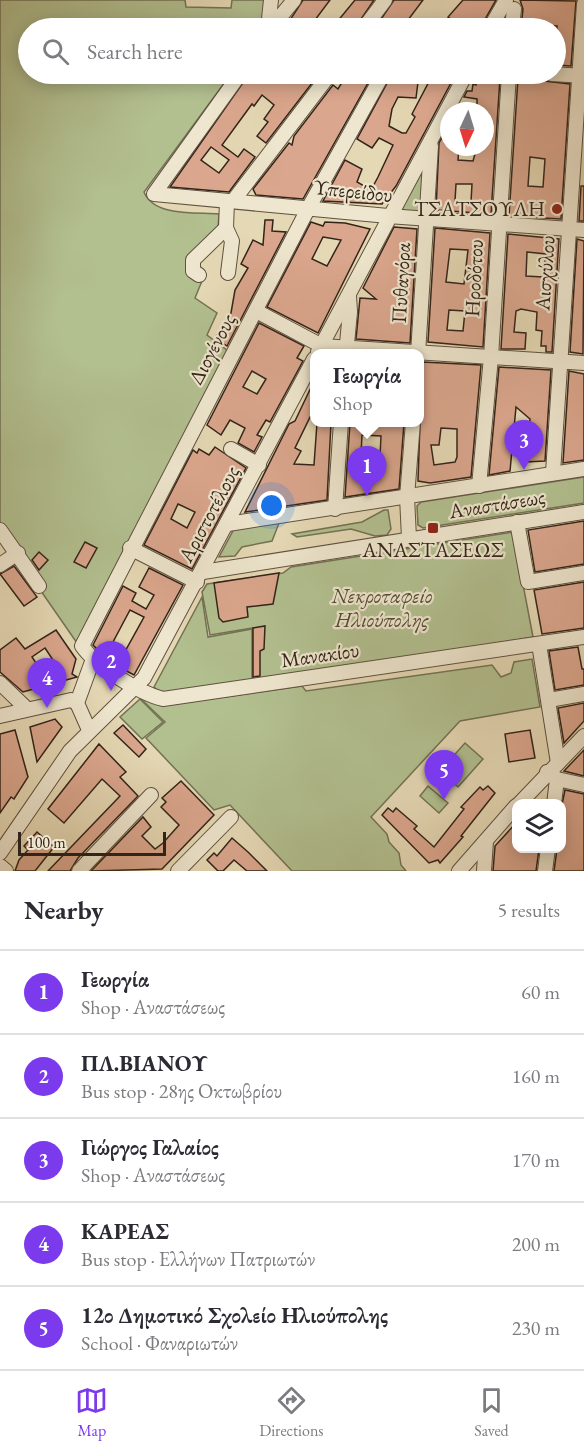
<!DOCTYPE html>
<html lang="en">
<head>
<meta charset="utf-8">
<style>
  body { margin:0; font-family:"EB Garamond",serif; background:#f7f7f7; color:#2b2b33 }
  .controls { position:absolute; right:18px; bottom:18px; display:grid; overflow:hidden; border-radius:12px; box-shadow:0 3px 15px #0003 }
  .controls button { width:54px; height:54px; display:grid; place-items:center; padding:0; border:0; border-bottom:2px solid #e1e1e2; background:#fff; color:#2b2b33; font:30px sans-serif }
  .compass { position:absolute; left:440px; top:102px; width:54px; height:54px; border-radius:50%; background:#fff; box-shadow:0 3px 15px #0003; rotate:184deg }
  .scale { position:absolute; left:18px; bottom:15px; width:148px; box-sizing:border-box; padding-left:6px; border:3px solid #332419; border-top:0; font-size:16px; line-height:21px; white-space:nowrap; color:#332419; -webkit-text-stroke:4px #eee6ce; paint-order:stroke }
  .you { position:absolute; left:272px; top:506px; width:21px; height:21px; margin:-15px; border:4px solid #fff; border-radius:50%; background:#1a73e8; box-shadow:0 0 0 9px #1a73e833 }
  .badge { display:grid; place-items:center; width:39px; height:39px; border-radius:50%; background:#7c3aed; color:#fff; font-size:20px; font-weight:700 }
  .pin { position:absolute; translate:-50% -50px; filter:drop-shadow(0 2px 3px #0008) }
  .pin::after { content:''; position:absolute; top:32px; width:21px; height:18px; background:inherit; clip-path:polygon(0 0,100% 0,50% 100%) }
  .popup { position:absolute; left:310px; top:349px; width:114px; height:78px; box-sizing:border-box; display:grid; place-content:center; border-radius:12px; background:#fff; filter:drop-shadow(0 2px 4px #0005); font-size:20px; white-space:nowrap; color:#7c7c81 }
  .popup b { font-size:22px; color:#2b2b33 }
  .popup::after { content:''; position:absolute; left:50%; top:100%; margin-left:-12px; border:12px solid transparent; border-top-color:#fff }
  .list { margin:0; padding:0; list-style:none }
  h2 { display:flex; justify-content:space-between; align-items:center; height:78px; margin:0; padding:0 24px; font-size:26px }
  h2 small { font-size:20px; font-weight:400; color:#7c7c81 }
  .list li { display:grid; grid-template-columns:39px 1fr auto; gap:18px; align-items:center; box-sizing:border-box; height:84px; padding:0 24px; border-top:2px solid #e1e1e2 }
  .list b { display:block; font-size:22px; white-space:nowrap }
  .list p { margin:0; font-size:20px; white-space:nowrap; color:#7c7c81 }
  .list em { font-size:20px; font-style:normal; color:#7c7c81 }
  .icon { flex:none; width:33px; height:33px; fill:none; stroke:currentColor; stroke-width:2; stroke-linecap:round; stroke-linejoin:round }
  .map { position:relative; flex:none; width:584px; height:871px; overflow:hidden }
  .search { position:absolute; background:#fff; box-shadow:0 3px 15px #0003; left:18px; right:18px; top:18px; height:66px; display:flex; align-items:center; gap:15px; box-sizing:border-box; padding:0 21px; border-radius:33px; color:#7c7c81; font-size:22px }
  .sheet { height:498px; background:#fff }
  nav { display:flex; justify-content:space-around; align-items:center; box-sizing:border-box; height:84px; border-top:2px solid #e1e1e2; background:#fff; font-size:16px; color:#7c7c81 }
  nav a { display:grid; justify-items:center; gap:3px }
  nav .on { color:#7c3aed }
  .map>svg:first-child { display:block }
  .green { fill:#b2bf8f; stroke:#727254; stroke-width:1.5 }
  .building { fill:#daa68d; stroke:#332419; stroke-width:1.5; fill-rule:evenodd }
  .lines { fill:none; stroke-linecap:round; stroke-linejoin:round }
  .minor-casing { stroke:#605140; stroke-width:16 }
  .minor { stroke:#eee6ce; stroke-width:14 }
  .poi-dot { fill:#8f2418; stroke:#eee6ce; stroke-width:2 }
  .labels { text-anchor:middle; stroke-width:4.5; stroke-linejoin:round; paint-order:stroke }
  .street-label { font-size:21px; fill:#332419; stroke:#eee6ce }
  .poi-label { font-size:21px; fill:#332419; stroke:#eee6ce; text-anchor:end }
  .park-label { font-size:21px; font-style:italic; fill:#534b36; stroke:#eee6ce }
</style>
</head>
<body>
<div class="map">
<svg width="584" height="871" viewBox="0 0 584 871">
  <rect width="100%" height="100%" fill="#e5d8b4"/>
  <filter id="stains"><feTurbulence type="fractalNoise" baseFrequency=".00333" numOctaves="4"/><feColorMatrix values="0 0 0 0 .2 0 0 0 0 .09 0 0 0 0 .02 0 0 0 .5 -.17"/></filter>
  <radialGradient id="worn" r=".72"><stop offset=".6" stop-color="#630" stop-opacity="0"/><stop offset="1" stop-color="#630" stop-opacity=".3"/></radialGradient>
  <g class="green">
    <path d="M0 0H185L186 7 231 8 232 0H265L262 28H28V74H231L144 192C154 217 196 212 219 214L218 229 191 276 202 281 195 298 217 313 207 335 228 351 77 643 0 532Z"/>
    <polygon points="421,173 426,174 423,213 404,213 402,208"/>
    <polygon points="584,477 584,503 423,528 418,525 417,506 421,502"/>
    <polygon points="384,510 388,510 391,529 387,535 375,536 351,529 297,537 292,534 362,522"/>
    <polygon points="279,523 272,541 242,547 235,556 219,557 234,529"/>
    <polygon points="513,532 533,637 397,661 253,681 253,628 210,635 202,592 207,584 283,573 291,567"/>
    <polygon points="202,597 208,637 252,629 252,681 162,694 154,687"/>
    <polygon points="532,659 540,707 460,721 371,817 387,834 389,842 399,853 401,865 406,871 292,871 230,805 214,810 146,738 165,722 141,699 144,696 167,705 302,686 306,691 492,665 501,677 511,673 514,662"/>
    <polygon points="140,699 163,722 142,739 120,717"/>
    <polygon points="465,743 483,759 458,787 440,771"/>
    <polygon points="428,786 448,803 439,813 420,796"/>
  </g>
  <g class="building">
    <polygon points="303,0 330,0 309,28 301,28 290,20"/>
    <polygon points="355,0 374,0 355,28 332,28"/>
    <polygon points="394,0 423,0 402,28 375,28"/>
    <polygon points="463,0 496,0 480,28 452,28 455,22 448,17"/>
    <polygon points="520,0 576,1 571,66 555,65 557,26 533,25 533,28 521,28 523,9"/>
    <path d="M249 74H319L266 143 257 136 268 122 264 119 274 105 262 95 254 106 252 104 222 145 238 157 244 149 255 157 229 192 170 187ZM211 147 229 160 219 173 201 160Z"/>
    <polygon points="347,74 373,74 303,199 256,195 253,189 289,143 292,145 294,136 333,85 338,89"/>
    <polygon points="392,74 419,74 416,98 398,97 392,109 389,126 402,133 406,133 415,117 412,114 433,74 442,78 444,75 452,81 396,186 382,204 323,201 345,160 362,169 357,182 371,190 378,177 393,145 379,138 372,148 357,139"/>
    <path d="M477 76 500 78 491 214 436 210 439 143 449 125V147H459L458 160 473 161 477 147H485V111H477V99L464 97 467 91H472L473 84 476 85ZM456 184H472L471 202 455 201Z"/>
    <path d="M518 78 570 84 561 219 509 216ZM530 157 545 159 543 187 528 186Z"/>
    <polygon points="581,186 584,186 584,221 579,221"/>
    <polygon points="265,220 273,220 272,231 286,232 227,346 215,338 231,313 235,290 248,268 241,264 253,240 263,245"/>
    <path d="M311 222 323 226 325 222 345 223 370 229 318 333 267 307ZM323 237 341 240 327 266 312 259Z"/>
    <polygon points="394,227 417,229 410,343 356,339 360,298 376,299 363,288"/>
    <path d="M435 228 490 233 483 347 428 342ZM450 249 468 250 464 284 446 282ZM449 310 465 311 463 331 447 330Z"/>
    <path d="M508 234 559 239 552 352H546V346H541L542 331 536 330 537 312 521 309 516 311 514 332 526 333 525 349H501ZM527 252 546 254 543 277 526 276Z"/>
    <polygon points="577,239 584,241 583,354 570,352"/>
    <path d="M259 323 304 346 297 358 303 361 270 422 266 420 257 435 262 437 254 452 238 443 245 428 230 420 221 435 207 425ZM252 371 266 379 257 394 243 387Z"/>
    <path d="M422 362 481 365 471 477 430 483 418 481ZM441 428 457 429V457L455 462 434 465 431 445H439Z"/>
    <polygon points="499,367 551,370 545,461 525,462 530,419 516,407 510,471 489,475"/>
    <polygon points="569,371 584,374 584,460 563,463"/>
    <polygon points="315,379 313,411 295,448 301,451 294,464 314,465 317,423 331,423 327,500 245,512 289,424 295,421"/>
    <path d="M350 423H404L399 489 345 497ZM362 435 381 436 380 456 361 455Z"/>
    <path d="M215 447 246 468 192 569 144 545 193 450 197 453 199 449 209 455ZM178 504 195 512 187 528 171 519Z"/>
    <polygon points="584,521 584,564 535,572 528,530"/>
    <polygon points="85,542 97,548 86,568 74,562"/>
    <polygon points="39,552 48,560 39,570 32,560"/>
    <polygon points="14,566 37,597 24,606 0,574"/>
    <polygon points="149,568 183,585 134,675 117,666 144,617 130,610 105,657 93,645 123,586 136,593 132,601 146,609 154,595 139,587"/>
    <polygon points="279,573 273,604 247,607 248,617 223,622 219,618 214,583"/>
    <polygon points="584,582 584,628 542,634 534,590"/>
    <polygon points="265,626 264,649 260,651 260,676 253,677 253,628"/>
    <path d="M56 630 76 659 72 674 77 677 23 692 0 672V650L16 638 25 649ZM45 648 55 663 42 672 32 657Z"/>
    <polygon points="578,647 582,669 584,669 584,685 555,690 549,651"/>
    <polygon points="584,703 584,721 564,743 558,708"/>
    <polygon points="55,719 62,727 37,762 30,727"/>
    <polygon points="123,725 146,749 139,757 114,733"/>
    <polygon points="15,730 28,777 14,799 11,797 0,813 0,734"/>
    <polygon points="530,730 535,758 509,762 505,734"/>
    <polygon points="99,744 126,772 120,777 138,796 78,858 70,871 48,871 120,796 102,779 64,823 48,809"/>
    <polygon points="584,750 584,776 564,771"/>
    <polygon points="181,781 214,815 162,869 91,871 143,817 151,827 142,836 155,849 163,843 179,825 161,807 166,802 162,798"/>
    <polygon points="488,786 495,793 461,836 463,837 440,863 438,860 429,863 382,815 388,808 393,812 396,808 417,826 414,829 434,847 464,809 461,807 480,787 483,790"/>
    <polygon points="565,790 584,794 584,871 554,871 557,849 561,849 561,809"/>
    <polygon points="516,823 516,849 539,849 536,871 493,871 495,846"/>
    <polygon points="37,832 54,847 35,871 15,871 19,860 28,850 24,846"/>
    <polygon points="232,838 248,852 267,871 247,871 234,860 223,871 218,871 207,860 214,853 217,856"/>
  </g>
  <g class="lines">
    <defs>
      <g id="minor">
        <polyline points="268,28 271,0"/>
        <polyline points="271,28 294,0"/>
        <polyline points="364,28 385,0"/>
        <polyline points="490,28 506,0"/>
        <polyline points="512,28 514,9"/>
        <polyline points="240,74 154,194 388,216 584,230"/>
        <path d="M383 74 309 207 82 646C96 666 139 693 163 699L584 637"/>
        <polyline points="552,74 584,76"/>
        <polyline points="233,201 330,74"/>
        <polyline points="226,228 232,241 228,273"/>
        <polyline points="199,275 193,271 193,260 226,228 227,201"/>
        <polyline points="256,311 322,346 584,363"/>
        <polyline points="318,352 466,74"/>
        <polyline points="346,354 350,312 349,296"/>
        <polyline points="418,354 431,146"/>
        <polyline points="231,449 259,465"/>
        <polyline points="553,473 584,4"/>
        <polyline points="479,486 491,357 509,74"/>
        <polyline points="335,509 341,422"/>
        <polyline points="517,522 528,582 584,573"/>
        <polyline points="228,524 584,469"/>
        <polyline points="0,530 39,586"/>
        <polyline points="409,538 407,497 413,422"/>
        <polyline points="130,548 197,582"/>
        <polyline points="0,565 18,553"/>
        <polyline points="203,572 584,512"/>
        <polyline points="539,644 558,763"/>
        <polyline points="0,683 27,709"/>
        <polyline points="549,700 584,694"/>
        <polyline points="0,716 71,700 77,703"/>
        <polyline points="89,730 77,703 93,659"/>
        <polyline points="547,772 557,779 584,785"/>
        <polyline points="519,804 584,736"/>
        <polyline points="554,804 557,779"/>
        <polyline points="0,853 70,751 144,678 314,359"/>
        <polyline points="0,866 6,871"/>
        <polyline points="79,871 151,795"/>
        <polyline points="178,871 231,817"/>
        <polyline points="459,871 516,806"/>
        <polyline points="484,871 486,841"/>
        <polyline points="545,871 548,848"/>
      </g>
    </defs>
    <use href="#minor" class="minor-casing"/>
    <use href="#minor" class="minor"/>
  </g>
  <g class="poi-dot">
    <circle cx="557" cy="209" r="6"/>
    <rect x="427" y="522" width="12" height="12" rx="3"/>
  </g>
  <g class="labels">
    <g class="street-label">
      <text transform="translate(353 191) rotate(6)" y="7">Υπερείδου</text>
      <text transform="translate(545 273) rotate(-86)" y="7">Αισχύλου</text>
      <text transform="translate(474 278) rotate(-87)" y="7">Ηροδότου</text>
      <text transform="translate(401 283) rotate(-87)" y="7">Πυθαγόρα</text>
      <text transform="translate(212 349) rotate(-62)" y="7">Διογένους</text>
      <text transform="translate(497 504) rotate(-9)" y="7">Αναστάσεως</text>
      <text transform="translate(209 514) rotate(-62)" y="7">Αριστοτέλους</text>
      <text transform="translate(320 655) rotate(-8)" y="7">Μανακίου</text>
    </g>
    <g class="poi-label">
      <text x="545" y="216">ΤΣΑΤΣΟΥΛΗ</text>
      <text x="433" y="557" text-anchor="middle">ΑΝΑΣΤΑΣΕΩΣ</text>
    </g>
    <g class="park-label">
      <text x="382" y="603">Νεκροταφείο<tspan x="382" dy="24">Ηλιούπολης</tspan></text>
    </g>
  </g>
  <rect width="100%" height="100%" filter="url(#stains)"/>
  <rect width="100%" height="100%" fill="url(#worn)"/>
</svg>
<div class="controls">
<button><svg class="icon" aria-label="layers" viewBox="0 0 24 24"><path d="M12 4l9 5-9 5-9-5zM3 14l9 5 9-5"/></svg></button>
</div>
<svg class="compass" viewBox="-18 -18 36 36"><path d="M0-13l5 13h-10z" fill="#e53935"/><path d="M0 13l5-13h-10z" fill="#7c7c81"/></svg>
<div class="scale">100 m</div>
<div class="you"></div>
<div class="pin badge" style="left:367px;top:496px">1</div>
<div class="popup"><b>Γεωργία</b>Shop</div>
<div class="pin badge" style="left:111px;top:691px">2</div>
<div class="pin badge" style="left:524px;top:470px">3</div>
<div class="pin badge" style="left:47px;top:708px">4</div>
<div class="pin badge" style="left:444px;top:800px">5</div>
<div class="search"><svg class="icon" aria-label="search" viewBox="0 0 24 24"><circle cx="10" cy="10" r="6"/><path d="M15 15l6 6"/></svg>Search here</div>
</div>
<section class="sheet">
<h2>Nearby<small>5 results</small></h2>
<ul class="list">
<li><span class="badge">1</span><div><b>Γεωργία</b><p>Shop · Αναστάσεως</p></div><em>60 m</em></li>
<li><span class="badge">2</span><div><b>ΠΛ.ΒΙΑΝΟΥ</b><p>Bus stop · 28ης Οκτωβρίου</p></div><em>160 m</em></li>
<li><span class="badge">3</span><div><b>Γιώργος Γαλαίος</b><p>Shop · Αναστάσεως</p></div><em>170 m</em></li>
<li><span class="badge">4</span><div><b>ΚΑΡΕΑΣ</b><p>Bus stop · Ελλήνων Πατριωτών</p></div><em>200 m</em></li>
<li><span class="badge">5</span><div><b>12ο Δημοτικό Σχολείο Ηλιούπολης</b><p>School · Φαναριωτών</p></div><em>230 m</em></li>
</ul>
</section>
<nav>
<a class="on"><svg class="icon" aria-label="map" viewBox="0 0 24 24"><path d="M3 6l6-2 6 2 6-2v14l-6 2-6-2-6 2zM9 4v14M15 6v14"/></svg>Map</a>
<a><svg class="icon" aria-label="directions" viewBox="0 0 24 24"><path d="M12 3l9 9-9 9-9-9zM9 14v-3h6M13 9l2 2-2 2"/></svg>Directions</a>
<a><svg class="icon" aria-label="saved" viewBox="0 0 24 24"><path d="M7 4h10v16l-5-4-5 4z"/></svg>Saved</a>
</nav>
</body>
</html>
